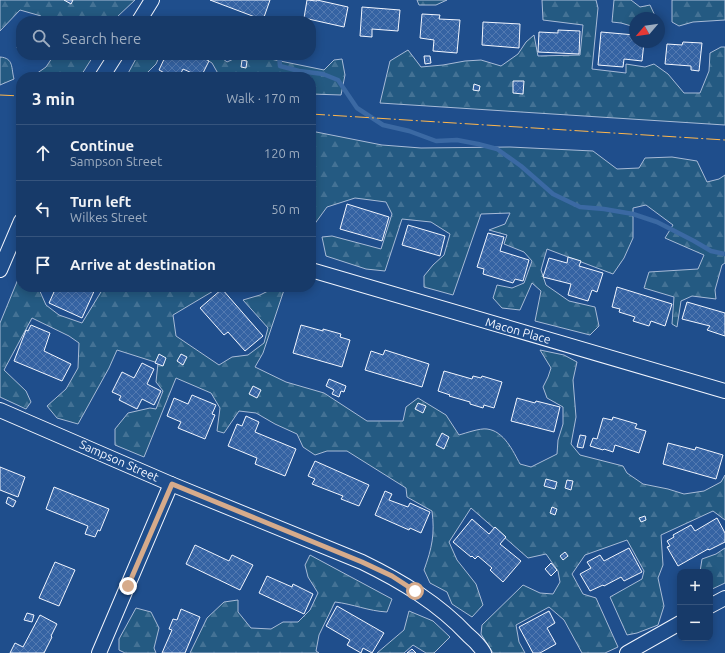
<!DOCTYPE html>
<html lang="en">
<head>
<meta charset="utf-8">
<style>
  body { margin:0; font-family:Ubuntu,sans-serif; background:#244571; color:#f1f3f6 }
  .controls { position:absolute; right:12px; bottom:12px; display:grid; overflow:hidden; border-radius:8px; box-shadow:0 2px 10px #0003 }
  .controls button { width:36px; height:36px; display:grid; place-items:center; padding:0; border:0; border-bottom:1px solid #36547d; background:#173a69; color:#f1f3f6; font:20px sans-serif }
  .compass { position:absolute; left:629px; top:12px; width:36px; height:36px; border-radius:50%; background:#173a69; box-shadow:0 2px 10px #0003; rotate:241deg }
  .stop { position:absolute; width:12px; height:12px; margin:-9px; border:3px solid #d6ab8b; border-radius:50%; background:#fff }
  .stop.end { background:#d6ab8b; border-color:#fff; box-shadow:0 1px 4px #0008 }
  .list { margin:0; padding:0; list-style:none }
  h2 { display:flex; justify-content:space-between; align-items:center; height:52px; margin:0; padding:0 16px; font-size:17px }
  h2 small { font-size:13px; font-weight:400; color:#9eadc0 }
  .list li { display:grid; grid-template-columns:26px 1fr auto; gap:12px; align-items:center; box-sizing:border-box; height:56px; padding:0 16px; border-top:1px solid #36547d }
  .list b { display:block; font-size:15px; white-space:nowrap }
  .list p { margin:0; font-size:13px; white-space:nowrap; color:#9eadc0 }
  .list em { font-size:13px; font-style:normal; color:#9eadc0 }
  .icon { flex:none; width:22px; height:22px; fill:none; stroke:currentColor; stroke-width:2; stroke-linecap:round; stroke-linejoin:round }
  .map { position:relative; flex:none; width:725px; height:653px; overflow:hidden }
  .search { position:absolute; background:#173a69; box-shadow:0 2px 10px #0003; left:16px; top:16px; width:300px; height:44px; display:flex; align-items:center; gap:10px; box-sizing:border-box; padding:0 14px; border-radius:16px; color:#9eadc0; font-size:15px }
  .panel { position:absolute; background:#173a69; box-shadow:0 2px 10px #0003; left:16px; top:72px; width:300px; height:220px; border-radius:16px }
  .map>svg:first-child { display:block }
  .forest { fill:url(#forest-firs); stroke:#a8bbd7 }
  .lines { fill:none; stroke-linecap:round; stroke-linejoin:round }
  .stream { stroke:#3b69a3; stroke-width:4.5 }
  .building { fill:url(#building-cross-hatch); stroke:#f2f6ff }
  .street-casing { stroke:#f2f6ff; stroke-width:16 }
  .street { stroke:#1f4e8c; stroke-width:14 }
  .power { stroke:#ffb74d; stroke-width:1; stroke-dasharray:14 3 2 3; stroke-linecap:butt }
  .route { stroke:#d6ab8b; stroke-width:5 }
  .labels { text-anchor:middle; stroke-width:3; stroke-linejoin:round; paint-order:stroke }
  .street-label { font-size:12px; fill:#f2f6ff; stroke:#1f4e8c }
</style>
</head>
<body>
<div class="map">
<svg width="725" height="653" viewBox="0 0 725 653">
  <defs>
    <pattern id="forest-firs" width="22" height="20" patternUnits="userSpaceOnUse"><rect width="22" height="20" fill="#245a82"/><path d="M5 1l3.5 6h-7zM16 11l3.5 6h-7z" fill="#447295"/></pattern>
    <pattern id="building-cross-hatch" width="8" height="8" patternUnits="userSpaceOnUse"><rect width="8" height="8" fill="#3563a3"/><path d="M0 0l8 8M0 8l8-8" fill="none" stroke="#537ab1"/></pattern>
  </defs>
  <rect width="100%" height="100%" fill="#1f4e8c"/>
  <g class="forest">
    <polygon points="0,0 135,0 117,17 114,21 46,21 41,16 20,10 0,31"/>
    <polygon points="417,0 447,0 436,5 419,5"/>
    <polygon points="542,0 596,0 598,8 592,69 626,73 626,64 645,67 654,64 668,74 684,93 700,93 709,71 710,53 721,47 725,47 725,125 380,103 390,61 408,50 421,67 443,65 465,61 481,60 501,66 518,54 526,42 534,35 538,56 580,55 583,25 543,20"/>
    <polygon points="614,0 631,0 640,7 650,5 656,18 635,18 635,27 621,23 612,22"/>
    <polygon points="672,0 725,0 725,20 693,22 679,26 672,22"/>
    <polygon points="54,55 94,55 80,77 37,77 36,74 46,67"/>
    <polygon points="138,55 160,55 156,64 143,77 126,77"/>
    <polygon points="199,55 218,55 227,62 242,55 251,55 324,70 334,60 342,59 345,75 341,95 311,94 311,77 220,77 212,63"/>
    <path d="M0 57C14 58 11 68 14 79L0 85Z"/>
    <polygon points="311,131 382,145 421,148 510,147 593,151 617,169 639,168 645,158 672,157 697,161 707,182 719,179 725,175 725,263 722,265 715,290 716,299 692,296 681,301 677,327 672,324 674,297 644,288 649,272 698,269 704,255 665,238 673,225 646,205 633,208 633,238 624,258 613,274 547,249 541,270 546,285 569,301 595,307 599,326 590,335 535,321 541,291 532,283 520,310 502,308 493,298 497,285 512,288 524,283 532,261 524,252 504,244 507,235 489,230 505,224 510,213 481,214 453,295 424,287 424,276 433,265 444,255 450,234 431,222 402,219 385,271 366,269 326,256 322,237 332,236 381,249 392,214 386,202 355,198 327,207 311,229"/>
    <path d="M21 272V287H38L46 305 59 315 82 323 104 287H220L173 315 176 336 219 365 232 357 248 355 264 343 268 328 243 300 260 295 274 288 284 290 263 353 255 367 286 382 324 393 367 421H403L406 407 418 398 446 415 459 435C466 433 480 428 487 429 504 431 513 451 520 464L531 467 557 454 558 440 563 424V407L547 398 543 387 548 377 551 368 540 350 564 355 577 362 573 380 576 417 571 444 580 455 623 466 627 473 643 484 668 489 684 494 704 491 721 482 725 475V520L713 511 661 535 663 565 658 578 664 606 658 625 637 633 627 635 610 597 642 579 644 571 627 540 585 555 572 574 583 594 596 598 618 647 605 653H582L564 620 549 607 516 625 519 642 525 653H493L481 634 482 625 523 585 540 593 553 594 560 582 558 571 546 554 528 558 471 508 449 542 457 560 476 584 483 605 472 617 452 604 447 592 430 583 424 570C432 548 435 534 432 511L407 497 406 488 347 451H327L315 455 303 447 297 434 275 424 256 413 239 411 224 433 217 431 220 408 211 393 176 378 144 457 115 445V429L128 413 150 408 156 409 163 391 156 382 158 363 117 350 109 368 78 424 57 418 47 406 66 389 78 368 79 343 69 336 32 318 4 370 26 391 31 402 26 409 0 397V323Z"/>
    <polygon points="725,548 725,583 710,590 710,572 700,572 702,559 716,554"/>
    <path d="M310 555 392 599 387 612C368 611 353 604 335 602L319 635 316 651 319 653H190L207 618 224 602 238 600V612L251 628 271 629 283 622H298L310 610 318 593 308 577 305 565Z"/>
    <polygon points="136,608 151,612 159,628 154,648 156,653 125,653 119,650 119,639"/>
    <polygon points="409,611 433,621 450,637 434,653 426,653 413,645 404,653 377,653 404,630"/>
  </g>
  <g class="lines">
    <polyline class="stream" points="279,55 280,66 299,71 323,74 338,80 357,108 383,125 409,131 436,141 457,140 478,144 497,149 521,166 553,194 580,207 604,209 633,214 657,222 694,241 711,251 725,254"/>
  </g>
  <g class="building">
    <polygon points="64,0 73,0 71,4"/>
    <polygon points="210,0 270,0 263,20"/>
    <polygon points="307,0 317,1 317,0 348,7 344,27 304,18"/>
    <polygon points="362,7 400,10 398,31 372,29 372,37 360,36"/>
    <polygon points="422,14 440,15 439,19 460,20 457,53 433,51 434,40 420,38"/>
    <polygon points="483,22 520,24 519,48 482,45"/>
    <polygon points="558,30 580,31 579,54 538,52 539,32 558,33"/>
    <polygon points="601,32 635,35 635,42 644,42 642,61 624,59 623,67 598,65"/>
    <polygon points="21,36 21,50 17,48"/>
    <polygon points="683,42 702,43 699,71 691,70 691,66 665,64 667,44 682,45"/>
    <polygon points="166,55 197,55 209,61 201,77 183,69 179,77 172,77 159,70"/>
    <polygon points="424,56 430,56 431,63 425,64"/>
    <polygon points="242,60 247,61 246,68 241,67"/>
    <polygon points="513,81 524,81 523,94 513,93"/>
    <polygon points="474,84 480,86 479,91 473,90"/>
    <polygon points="347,204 389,217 382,241 340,229"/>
    <polygon points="408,225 445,236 440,256 402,245"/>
    <polygon points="488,233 504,237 500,251 529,260 523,281 515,279 513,283 483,274 484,269 477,267"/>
    <polygon points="568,257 581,261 579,266 603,273 597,292 592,290 588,301 568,295 571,284 543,277 549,258 567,263"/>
    <polygon points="51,287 96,287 82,318 49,303 54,292 50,290"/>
    <polygon points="617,287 672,304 665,326 651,321 649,326 633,321 635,317 619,312 620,309 612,307"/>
    <polygon points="222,289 263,336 245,351 228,332 224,335 200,308"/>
    <polygon points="687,302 725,313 725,336 707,330 710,326 682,319"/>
    <polygon points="31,325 50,333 44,351 71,364 62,381 14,361 26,330 28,331"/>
    <polygon points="301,325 323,331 323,329 341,334 340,337 350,340 342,367 293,353"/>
    <polygon points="385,350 429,364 422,387 365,370 371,351 383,355"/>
    <polygon points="159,354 166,358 163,366 155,363"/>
    <polygon points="181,354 187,357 183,365 177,361"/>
    <polygon points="142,363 154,369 147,384 161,391 154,405 142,399 137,409 119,400 121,396 112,392 122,372 134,378"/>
    <polygon points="444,371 472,379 473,376 481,378 482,376 502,382 494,408 484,405 483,408 470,404 470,402 449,396 450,395 438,391"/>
    <polygon points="329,379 346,386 344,392 341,391 339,397 332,394 334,390 326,386"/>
    <polygon points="253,386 261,390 257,398 249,394"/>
    <polygon points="192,395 216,405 212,414 215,415 205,439 178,428 181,422 167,416 174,398 188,404"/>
    <polygon points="517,398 535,403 536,401 560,407 554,432 511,421"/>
    <polygon points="418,403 426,406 423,413 415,409"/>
    <polygon points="246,416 259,422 255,432 296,449 285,476 255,464 257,458 228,446 237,424 242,426"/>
    <polygon points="613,417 637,424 635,428 646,431 639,453 615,445 613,452 604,449 603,450 590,446 593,438 597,439 603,418 612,420"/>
    <polygon points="442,433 449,437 444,449 436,445"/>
    <polygon points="580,435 586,436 583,448 577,447"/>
    <polygon points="668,443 695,450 696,447 723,455 716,479 663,464"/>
    <polygon points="315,461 369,485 359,506 341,499 343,496 312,484 315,479 308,476"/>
    <polygon points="0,467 25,477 18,497 0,490"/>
    <polygon points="546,479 557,482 555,489 544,486"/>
    <polygon points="567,480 573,481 571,490 565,488"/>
    <polygon points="54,487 109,509 100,531 98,530 95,537 85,534 88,526 46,509"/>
    <polygon points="385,491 392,494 389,500 408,507 410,503 430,512 421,533 410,528 409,530 375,515"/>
    <polygon points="8,497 16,501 13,507 6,503"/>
    <polygon points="552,507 557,509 555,515 550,513"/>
    <polygon points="645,516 646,520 641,522 639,518"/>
    <polygon points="717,518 725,533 725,542 709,550 708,549 678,566 667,547 670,546 667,541 674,537 673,535 691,525 695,531"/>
    <polygon points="472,519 489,534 495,527 506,537 500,544 521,561 503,582 490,570 492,568 478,556 475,559 472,556 471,557 453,542"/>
    <polygon points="195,545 229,561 232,555 253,565 240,590 186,564"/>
    <polygon points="629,548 642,572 624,581 621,577 604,586 603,585 590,591 580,574 591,568 587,562 600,555 604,561"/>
    <polygon points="565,552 568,556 563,560 560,556"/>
    <polygon points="55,562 75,570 59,606 39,598"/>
    <polygon points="551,563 557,570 551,576 545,569"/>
    <polygon points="267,576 292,587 293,584 313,594 304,614 259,593"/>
    <polygon points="337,606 384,633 372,653 363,648 361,653 347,645 350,640 326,626"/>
    <polygon points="181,609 200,617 185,653 162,653 172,630 169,629 173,619 177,620"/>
    <polygon points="549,611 555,623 547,628 556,644 540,653 533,653 519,627"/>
    <polygon points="27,613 34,615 32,622 24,620"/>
    <polygon points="40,615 57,624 51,636 52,637 44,653 10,653 15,643 23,647"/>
    <polygon points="412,649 416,653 407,653"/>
  </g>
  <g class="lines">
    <defs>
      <g id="street">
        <polyline points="139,21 152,0"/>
        <polyline points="102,77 116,55"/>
        <polyline points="0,270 21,221"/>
        <polyline points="311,270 725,391"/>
        <path d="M0 410 171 484 362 562C401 581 438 603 468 635 474 640 480 646 484 653"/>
        <polyline points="710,606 725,598"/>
        <polyline points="99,653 171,484"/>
        <polyline points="627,653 680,623"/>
      </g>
    </defs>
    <use href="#street" class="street-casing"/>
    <use href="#street" class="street"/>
    <g class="power">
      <polyline points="0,95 21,96"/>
      <polyline points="311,114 725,140"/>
    </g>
  </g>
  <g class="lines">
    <polyline class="route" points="128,586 172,484 362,562 392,576 415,591"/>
  </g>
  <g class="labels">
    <g class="street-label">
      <text transform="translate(518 331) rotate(16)" y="4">Macon Place</text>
      <text transform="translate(119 461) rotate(24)" y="4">Sampson Street</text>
    </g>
  </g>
</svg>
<div class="controls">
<button>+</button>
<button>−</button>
</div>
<svg class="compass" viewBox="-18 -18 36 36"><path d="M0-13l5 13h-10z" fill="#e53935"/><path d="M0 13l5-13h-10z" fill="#9eadc0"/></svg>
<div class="stop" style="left:415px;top:591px"></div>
<div class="stop end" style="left:128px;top:586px"></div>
<div class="search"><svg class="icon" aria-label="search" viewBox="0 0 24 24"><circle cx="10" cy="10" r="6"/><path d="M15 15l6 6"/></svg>Search here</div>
<section class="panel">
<h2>3 min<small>Walk · 170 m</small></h2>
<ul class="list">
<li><svg class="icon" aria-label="ahead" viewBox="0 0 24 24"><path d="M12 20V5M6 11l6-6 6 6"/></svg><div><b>Continue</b><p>Sampson Street</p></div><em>120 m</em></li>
<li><svg class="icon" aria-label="left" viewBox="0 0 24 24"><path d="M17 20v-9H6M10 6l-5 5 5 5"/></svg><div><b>Turn left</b><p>Wilkes Street</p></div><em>50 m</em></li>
<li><svg class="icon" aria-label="arrive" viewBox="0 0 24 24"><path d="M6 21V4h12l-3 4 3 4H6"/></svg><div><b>Arrive at destination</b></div></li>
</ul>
</section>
</div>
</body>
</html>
